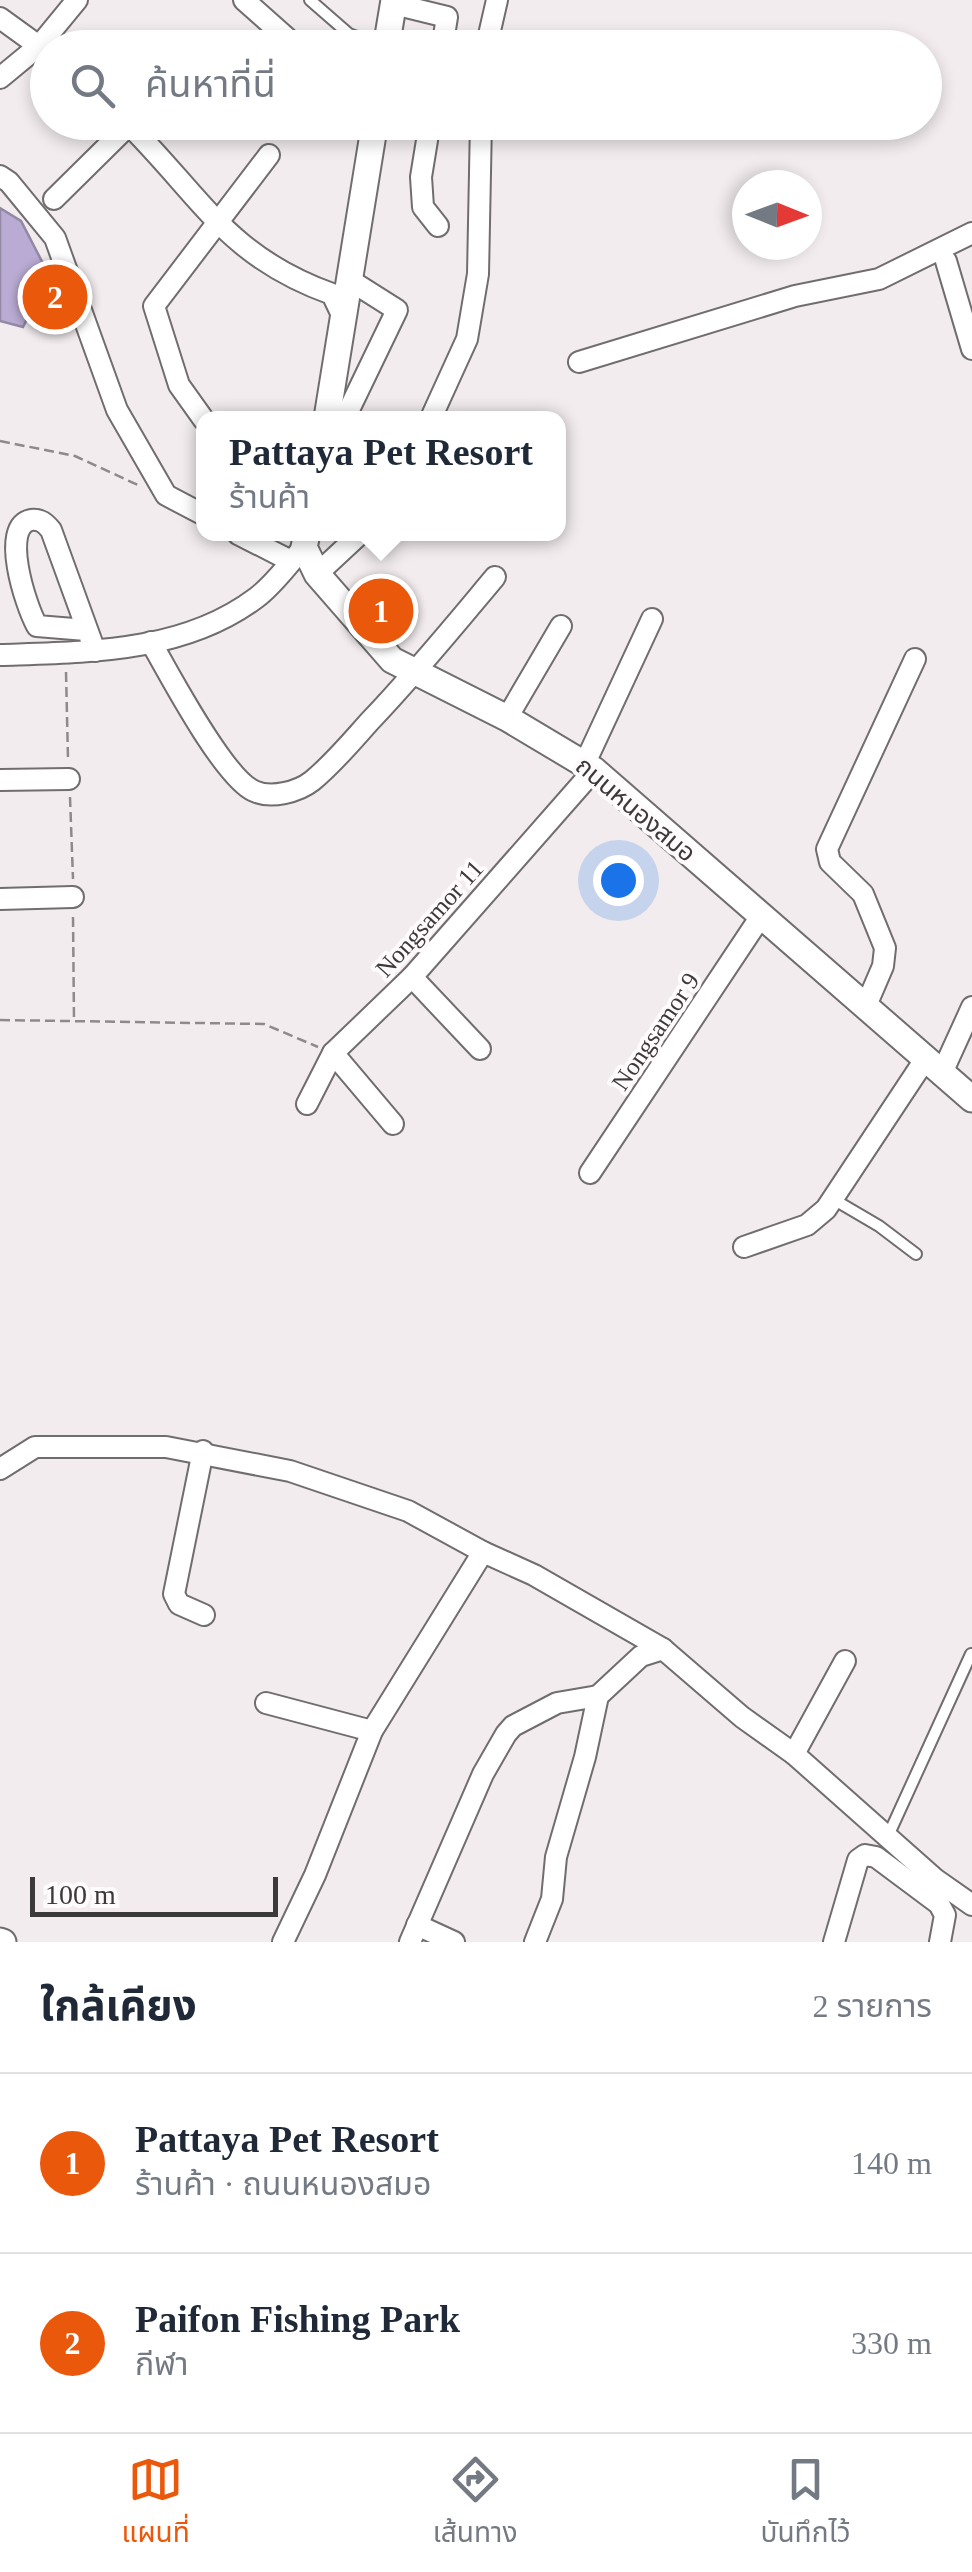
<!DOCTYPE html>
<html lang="th">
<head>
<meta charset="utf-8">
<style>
  body { margin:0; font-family:"Times New Roman","Noto Sans Thai",serif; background:#f6f6f7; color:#1f2937 }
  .compass { position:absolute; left:732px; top:170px; width:90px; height:90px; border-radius:50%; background:#fff; box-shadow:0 5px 15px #0003; rotate:91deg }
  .scale { position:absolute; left:30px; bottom:25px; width:248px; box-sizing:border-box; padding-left:10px; border:5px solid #3b393a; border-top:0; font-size:28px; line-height:35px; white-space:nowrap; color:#3b393a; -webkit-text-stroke:8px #fffafc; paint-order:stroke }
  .you { position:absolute; left:618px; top:880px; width:35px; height:35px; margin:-25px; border:8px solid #fff; border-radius:50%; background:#1a73e8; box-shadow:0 0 0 15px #1a73e833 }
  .badge { display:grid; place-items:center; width:65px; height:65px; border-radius:50%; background:#ea580c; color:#fff; font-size:32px; font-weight:700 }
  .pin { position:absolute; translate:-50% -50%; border:5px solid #fff; box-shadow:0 2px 10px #0006 }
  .popup { position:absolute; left:196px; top:411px; width:370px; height:130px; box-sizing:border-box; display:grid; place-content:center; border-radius:20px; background:#fff; filter:drop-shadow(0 2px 8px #0005); font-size:32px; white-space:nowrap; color:#747a83 }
  .popup b { font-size:38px; color:#1f2937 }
  .popup::after { content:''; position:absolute; left:50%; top:100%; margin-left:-20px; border:20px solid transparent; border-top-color:#fff }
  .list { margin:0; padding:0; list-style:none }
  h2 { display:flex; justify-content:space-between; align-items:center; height:130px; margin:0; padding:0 40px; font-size:42px }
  h2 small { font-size:32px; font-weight:400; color:#747a83 }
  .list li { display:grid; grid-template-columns:65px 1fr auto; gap:30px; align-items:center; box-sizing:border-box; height:180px; padding:0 40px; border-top:2px solid #e0e1e3 }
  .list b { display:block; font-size:38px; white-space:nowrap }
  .list p { margin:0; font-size:32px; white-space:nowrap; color:#747a83 }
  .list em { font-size:32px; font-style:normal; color:#747a83 }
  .icon { flex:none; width:55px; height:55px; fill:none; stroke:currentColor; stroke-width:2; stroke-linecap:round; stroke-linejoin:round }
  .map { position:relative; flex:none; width:972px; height:1942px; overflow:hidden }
  .search { position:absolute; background:#fff; box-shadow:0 5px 15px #0003; left:30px; right:30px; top:30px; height:110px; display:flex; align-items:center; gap:25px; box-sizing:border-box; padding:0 35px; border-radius:55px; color:#747a83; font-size:38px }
  .sheet { height:490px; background:#fff }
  nav { display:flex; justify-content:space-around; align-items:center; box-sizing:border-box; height:140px; border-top:2px solid #e0e1e3; background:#fff; font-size:28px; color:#747a83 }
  nav a { display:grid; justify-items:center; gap:5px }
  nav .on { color:#ea580c }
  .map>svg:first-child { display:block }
  .water { fill:#b9abd3; stroke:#9389a5; stroke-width:2.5 }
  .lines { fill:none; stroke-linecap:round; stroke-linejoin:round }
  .service-casing { stroke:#716d6e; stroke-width:14 }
  .minor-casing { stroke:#716d6e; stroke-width:24 }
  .tertiary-casing { stroke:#716d6e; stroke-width:29 }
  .path { stroke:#8e8a8b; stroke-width:2.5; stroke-dasharray:10 5; stroke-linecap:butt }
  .service { stroke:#fff; stroke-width:10 }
  .minor { stroke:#fff; stroke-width:20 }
  .tertiary { stroke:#fff; stroke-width:25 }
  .labels { text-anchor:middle; stroke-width:8; stroke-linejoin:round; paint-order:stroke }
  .street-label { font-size:25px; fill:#3b393a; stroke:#fffafc }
</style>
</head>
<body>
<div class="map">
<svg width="972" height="1942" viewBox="0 0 972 1942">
  <rect width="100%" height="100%" fill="#f2ecee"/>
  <polygon class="water" points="0,208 21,221 49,275 23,327 0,321"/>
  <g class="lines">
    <defs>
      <g id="service">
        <polyline points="310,0 349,34 384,47"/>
        <polyline points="833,1199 879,1226 916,1254"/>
        <polyline points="888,1836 971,1654"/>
      </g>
      <g id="minor">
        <polyline points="244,0 298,48"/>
        <polyline points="394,4 447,17 442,48"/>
        <polyline points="0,18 47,52"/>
        <polyline points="486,48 497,0"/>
        <polyline points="0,78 40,45 77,0"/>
        <path d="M126 122C201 196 226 256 332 294L342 315"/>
        <polyline points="430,122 421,177 423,207 438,226"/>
        <polyline points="0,176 9,182 55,238 117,410 166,495 204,515"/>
        <polyline points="54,199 132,122"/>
        <polyline points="946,261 972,349"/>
        <polyline points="579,362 795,296 879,279 972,233"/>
        <polyline points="345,418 397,310 348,279"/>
        <polyline points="431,418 467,339 478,274 481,122"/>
        <polyline points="204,420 179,385 154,306 269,155"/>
        <polyline points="238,534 291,561"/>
        <polyline points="317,574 360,534"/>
        <path d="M86 630 37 626C25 604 0 526 31 520 41 519 45 523 51 530L95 651"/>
        <path d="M151 642C169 674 224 778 254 791 271 799 298 792 312 781 333 764 352 741 370 721 414 675 454 626 495 577"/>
        <path d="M0 655C87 652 183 653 256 598 274 585 289 563 304 547"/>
        <polyline points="507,718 561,626"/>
        <polyline points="585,763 652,619"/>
        <polyline points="0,780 69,779"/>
        <polyline points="0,899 73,897"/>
        <polyline points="412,977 480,1049"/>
        <polyline points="865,1008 883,966 885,948 863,894 830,862 827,849 915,659"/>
        <polyline points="333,1053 393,1124"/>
        <polyline points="941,1075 972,1007"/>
        <polyline points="307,1104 333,1053 412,977 594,770"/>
        <polyline points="590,1173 761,916"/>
        <polyline points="744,1247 807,1225 826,1209 924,1061"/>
        <polyline points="203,1451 174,1594 179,1604 204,1615"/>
        <polyline points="0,1469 35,1447 166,1447 290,1471 408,1511 483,1552 534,1575 663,1649 742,1717 794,1754 935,1879 972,1905"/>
        <polyline points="266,1703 372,1731"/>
        <polyline points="794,1754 845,1661"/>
        <polyline points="417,1925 454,1942"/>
        <polyline points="283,1942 315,1875 372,1731 483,1552"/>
        <polyline points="410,1942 483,1774 506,1734 513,1726 557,1703 598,1696"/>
        <polyline points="535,1942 552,1899 556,1857 585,1757 598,1696 641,1656 663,1649"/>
        <polyline points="834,1942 858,1860 865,1855 876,1857 939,1904 945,1915 940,1942"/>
      </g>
      <g id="tertiary">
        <polyline points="386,48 394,0"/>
        <polyline points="327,418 375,122"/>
        <polyline points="307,534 304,547 317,574 392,660 507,718 594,770 972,1099"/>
        <polyline points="0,1941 3,1942"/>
      </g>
    </defs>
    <use href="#service" class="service-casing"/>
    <use href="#minor" class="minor-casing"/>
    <use href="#tertiary" class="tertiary-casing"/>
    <g class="path">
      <polyline points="0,441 75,456 140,486"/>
      <polyline points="66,672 68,759"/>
      <polyline points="70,797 73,879"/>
      <polyline points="73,917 74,1021"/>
      <polyline points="0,1020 264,1024 318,1047"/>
    </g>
    <use href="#service" class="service"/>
    <use href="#minor" class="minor"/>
    <use href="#tertiary" class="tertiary"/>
  </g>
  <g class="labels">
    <g class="street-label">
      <text transform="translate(636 809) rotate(40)" y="9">ถนนหนองสมอ</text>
      <text transform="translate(429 918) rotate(-48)" y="9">Nongsamor 11</text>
      <text transform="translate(655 1031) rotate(-56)" y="9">Nongsamor 9</text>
    </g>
  </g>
</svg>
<svg class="compass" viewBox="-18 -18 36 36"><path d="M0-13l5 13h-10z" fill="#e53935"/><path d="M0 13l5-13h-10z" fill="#747a83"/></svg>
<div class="scale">100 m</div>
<div class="you"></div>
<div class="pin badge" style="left:381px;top:611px">1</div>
<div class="popup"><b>Pattaya Pet Resort</b>ร้านค้า</div>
<div class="pin badge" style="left:55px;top:297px">2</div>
<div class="search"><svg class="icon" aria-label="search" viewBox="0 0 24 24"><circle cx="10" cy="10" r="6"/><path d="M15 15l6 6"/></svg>ค้นหาที่นี่</div>
</div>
<section class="sheet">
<h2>ใกล้เคียง<small>2 รายการ</small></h2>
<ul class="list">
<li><span class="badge">1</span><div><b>Pattaya Pet Resort</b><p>ร้านค้า · ถนนหนองสมอ</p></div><em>140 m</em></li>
<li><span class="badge">2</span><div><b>Paifon Fishing Park</b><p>กีฬา</p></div><em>330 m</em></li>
</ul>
</section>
<nav>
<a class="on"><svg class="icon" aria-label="map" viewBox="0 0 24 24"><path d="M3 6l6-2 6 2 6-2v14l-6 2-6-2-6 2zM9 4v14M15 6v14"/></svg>แผนที่</a>
<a><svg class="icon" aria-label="directions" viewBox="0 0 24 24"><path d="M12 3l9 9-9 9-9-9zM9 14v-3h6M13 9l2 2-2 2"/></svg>เส้นทาง</a>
<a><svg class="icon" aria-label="saved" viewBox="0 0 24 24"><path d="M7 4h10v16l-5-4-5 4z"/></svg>บันทึกไว้</a>
</nav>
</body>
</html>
